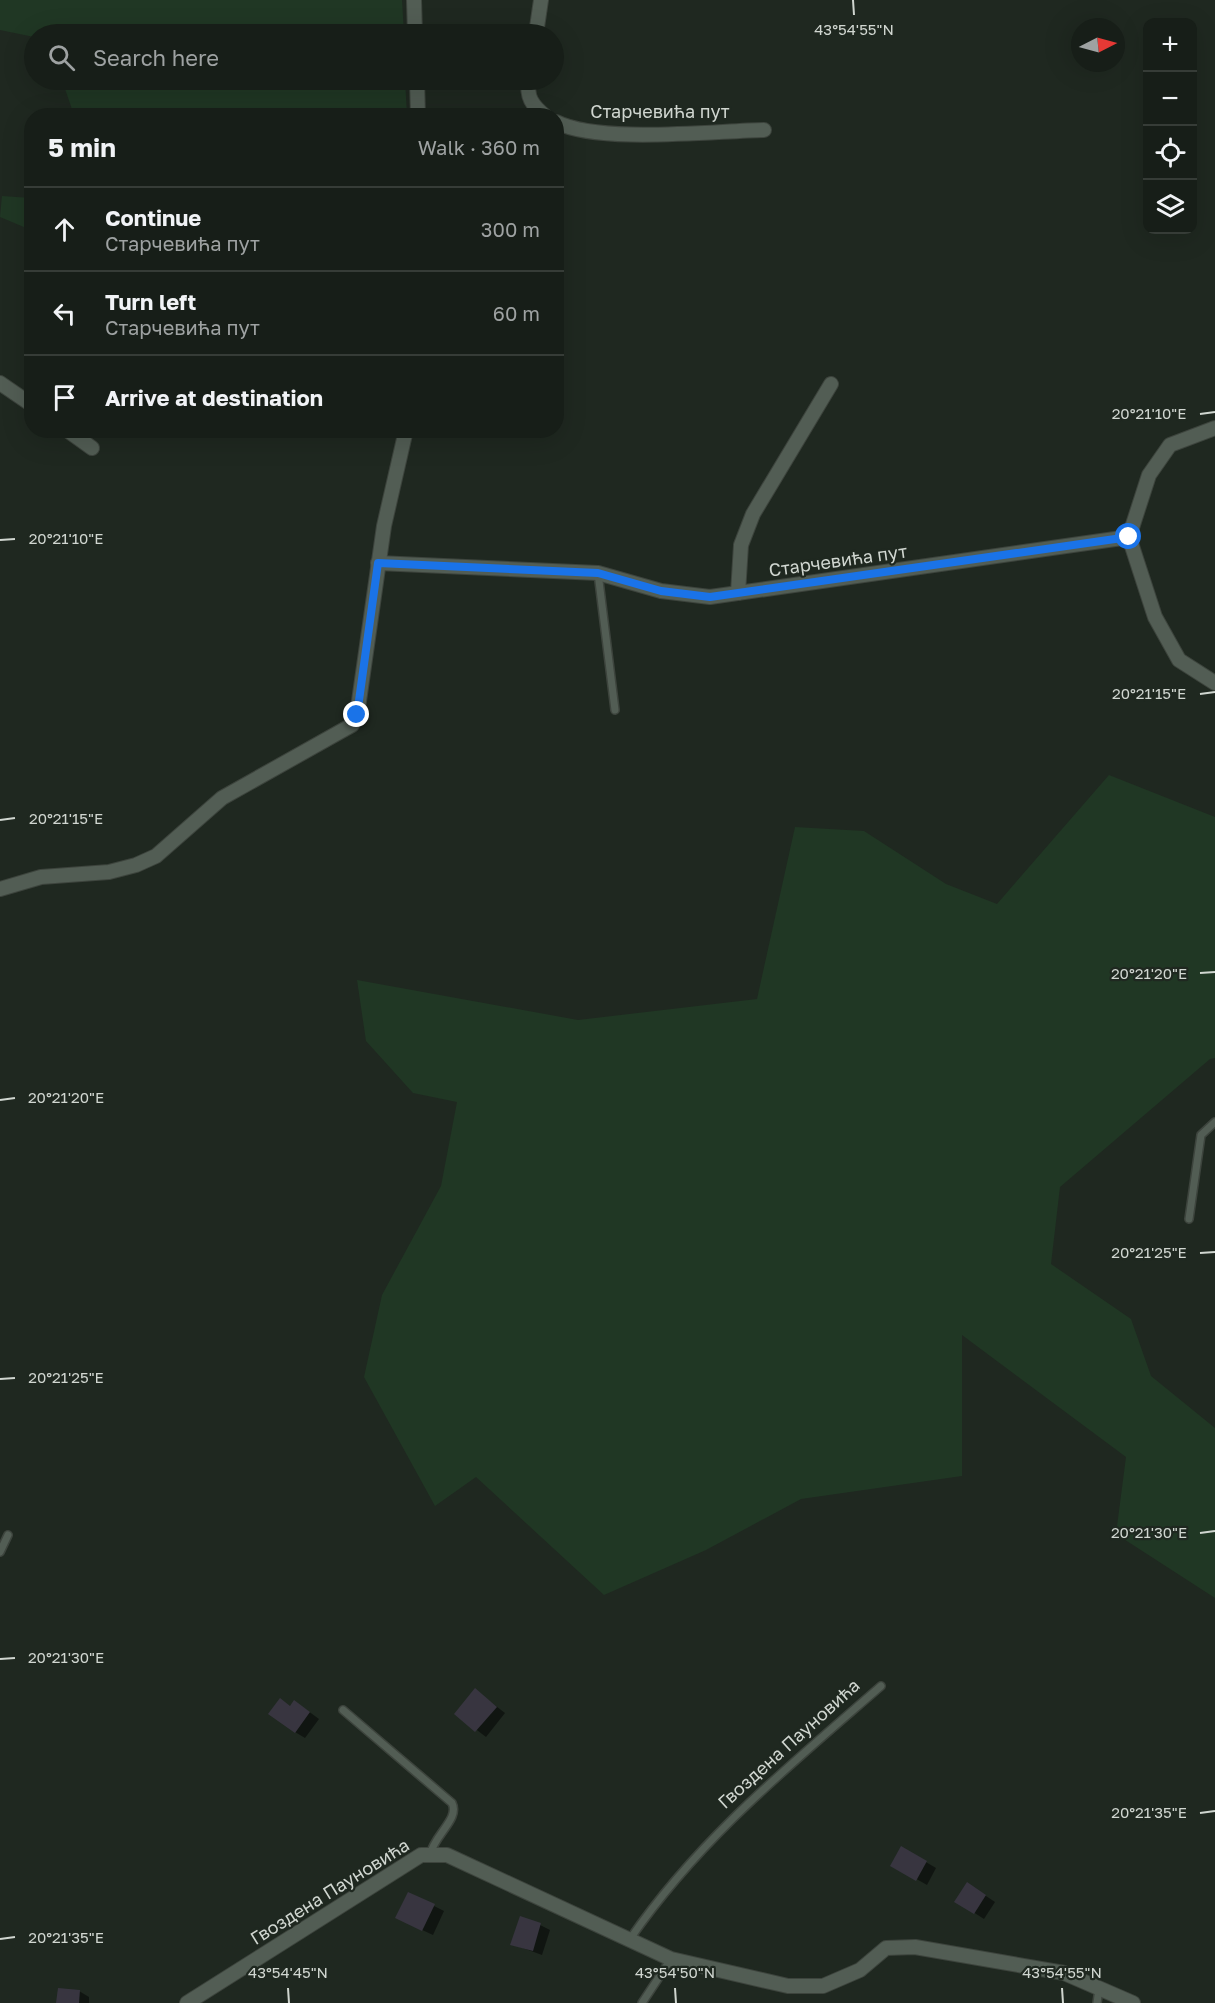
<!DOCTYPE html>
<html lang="en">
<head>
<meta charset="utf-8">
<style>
  body { margin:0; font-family:"Golos Text",sans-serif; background:#202721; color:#f1f3f6 }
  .controls { position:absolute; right:18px; top:18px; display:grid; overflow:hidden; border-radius:12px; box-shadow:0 6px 24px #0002 }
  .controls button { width:54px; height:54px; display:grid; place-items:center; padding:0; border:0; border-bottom:2px solid #363c37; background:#171e18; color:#f1f3f6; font:30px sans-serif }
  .compass { position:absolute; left:1071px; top:18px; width:54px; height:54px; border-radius:50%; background:#171e18; box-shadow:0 6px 24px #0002; rotate:84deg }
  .stop { position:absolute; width:18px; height:18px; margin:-14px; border:4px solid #1a73e8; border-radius:50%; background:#fff }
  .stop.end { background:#1a73e8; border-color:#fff; box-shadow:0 2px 6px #0008 }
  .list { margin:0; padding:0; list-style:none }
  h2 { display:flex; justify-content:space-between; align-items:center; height:78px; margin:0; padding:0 24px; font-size:26px }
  h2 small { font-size:20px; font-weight:400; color:#9ea2a2 }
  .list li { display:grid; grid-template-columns:39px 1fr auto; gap:18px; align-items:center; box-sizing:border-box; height:84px; padding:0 24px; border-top:2px solid #363c37 }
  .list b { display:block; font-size:22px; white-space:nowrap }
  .list p { margin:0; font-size:20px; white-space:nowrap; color:#9ea2a2 }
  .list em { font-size:20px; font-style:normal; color:#9ea2a2 }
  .icon { flex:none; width:33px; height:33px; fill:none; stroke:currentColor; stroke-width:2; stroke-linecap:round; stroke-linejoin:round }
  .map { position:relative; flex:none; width:1215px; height:2003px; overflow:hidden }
  .search { position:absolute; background:#171e18; box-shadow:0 6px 24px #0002; left:24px; top:24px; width:540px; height:66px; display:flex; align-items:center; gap:15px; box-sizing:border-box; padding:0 21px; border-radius:33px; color:#9ea2a2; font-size:22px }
  .panel { position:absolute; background:#171e18; box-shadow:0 6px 24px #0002; left:24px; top:108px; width:540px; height:330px; border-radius:24px }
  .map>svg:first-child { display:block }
  .green { fill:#203724 }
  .shadow { fill:#0007 }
  .building { fill:#383540 }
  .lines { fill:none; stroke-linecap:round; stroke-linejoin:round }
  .lane-casing { stroke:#3d443d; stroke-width:10 }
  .street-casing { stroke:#3d443d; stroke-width:16 }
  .lane { stroke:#525d54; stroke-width:7 }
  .street { stroke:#525d54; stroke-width:14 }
  .route { stroke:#1a73e8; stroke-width:8 }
  .ticks { fill:none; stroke:#d0d6d0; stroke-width:2 }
  .labels { text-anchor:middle; stroke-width:4.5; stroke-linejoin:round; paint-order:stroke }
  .street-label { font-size:18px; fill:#d0d6d0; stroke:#1f2820 }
  .ticks-label { font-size:15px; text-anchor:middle; fill:#d0d6d0; stroke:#1f2820; stroke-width:4.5; stroke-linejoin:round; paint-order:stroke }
</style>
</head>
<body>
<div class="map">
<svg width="1215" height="2003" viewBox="0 0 1215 2003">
  <rect width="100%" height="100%" fill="#1f2820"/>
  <g class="green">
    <polygon points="0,0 402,0 404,34 34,34 34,37 0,30"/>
    <polygon points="62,80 405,80 407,115 74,115"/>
    <polygon points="2,196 31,198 31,230 0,217"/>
    <polygon points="1109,775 1215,817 1215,1058 1210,1059 1060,1187 1051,1264 1131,1319 1151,1376 1215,1428 1215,1598 1116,1534 1126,1457 962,1335 962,1476 801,1499 706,1550 604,1595 476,1477 435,1506 364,1377 382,1295 441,1186 457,1102 413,1093 366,1041 357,980 578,1020 757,999 795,827 864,831 946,884 997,904"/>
  </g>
  <g class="shadow">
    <polygon points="475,1690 505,1713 486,1737 456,1714"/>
    <polygon points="280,1700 291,1707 304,1708 319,1719 305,1738 295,1732"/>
    <polygon points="902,1848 936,1868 927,1885 892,1865"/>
    <polygon points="977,1890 995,1902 984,1919 956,1901"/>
    <polygon points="434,1906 444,1911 433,1935 407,1923"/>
    <polygon points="540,1925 550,1930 542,1955 512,1944"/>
    <polygon points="79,1991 89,1997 89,2003 58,2003"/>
  </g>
  <g class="building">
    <polygon points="475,1688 497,1707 475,1732 454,1714"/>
    <polygon points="280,1698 290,1706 294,1700 310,1712 295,1733 268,1714"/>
    <polygon points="901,1846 927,1861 916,1881 890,1866"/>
    <polygon points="967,1882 986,1895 974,1914 954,1902"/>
    <polygon points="408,1892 435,1904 422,1931 395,1918"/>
    <polygon points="520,1916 541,1923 533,1951 510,1945"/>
    <polygon points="58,1988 80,1990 79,2003 56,2003"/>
  </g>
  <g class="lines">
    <defs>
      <g id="lane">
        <polyline points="598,573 615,710"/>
        <polyline points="1189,1219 1201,1135 1215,1122"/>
        <polyline points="0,1552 8,1535"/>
        <path d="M343 1710 452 1803C460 1819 434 1835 430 1855"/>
        <path d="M630 1939C699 1839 789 1766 881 1686"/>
        <polyline points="642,2003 671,1959"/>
        <polyline points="1097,2003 1099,1989"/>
      </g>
      <g id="street">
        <polyline points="414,0 415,34"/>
        <polyline points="536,34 541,0"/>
        <polyline points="417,80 418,116"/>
        <path d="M529 80C526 97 532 105 545 116"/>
        <path d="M556 122C600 144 712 131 764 130"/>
        <polyline points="0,383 32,405"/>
        <polyline points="67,430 92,448"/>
        <polyline points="1129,537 1155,617 1179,660 1215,683"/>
        <polyline points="1129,537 1149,475 1170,445 1215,428"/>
        <polyline points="378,563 598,573 661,591 710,597 1129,537"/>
        <polyline points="738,593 741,545 753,514 831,384"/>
        <polyline points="0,889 41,877 109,872 136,865 156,856 222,798 352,725 357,715 384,526 406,430"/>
        <polyline points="187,2003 421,1855 447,1855 671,1959 788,1986 823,1986 860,1970 886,1948 915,1947 1064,1973 1133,2003"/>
      </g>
    </defs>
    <use href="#lane" class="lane-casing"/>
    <use href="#street" class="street-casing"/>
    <use href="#lane" class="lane"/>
    <use href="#street" class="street"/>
  </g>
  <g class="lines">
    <polyline class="route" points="357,715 378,563 598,573 661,591 710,597 1129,537"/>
  </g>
  <path class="ticks" d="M853 0 854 15M1200 414 1215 412M0 540 15 539M1200 694 1215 692M0 820 15 818M1200 973 1215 972M0 1100 15 1098M1200 1253 1215 1252M0 1379 15 1378M1200 1533 1215 1531M0 1659 15 1658M1200 1813 1215 1811M0 1939 15 1937M288 1988 289 2003M675 1988 676 2003M1062 1988 1063 2003"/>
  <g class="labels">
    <g class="street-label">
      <text x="660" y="118">Старчевића пут</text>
      <text transform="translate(838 561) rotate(-8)" y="6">Старчевића пут</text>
      <text transform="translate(789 1744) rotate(-42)" y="6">Гвоздена Пауновића</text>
      <text transform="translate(330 1892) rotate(-32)" y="6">Гвоздена Пауновића</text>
    </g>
  </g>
  <g class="ticks-label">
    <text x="854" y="35">43°54'55"N</text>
    <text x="1149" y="419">20°21'10"E</text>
    <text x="66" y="544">20°21'10"E</text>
    <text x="1149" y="699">20°21'15"E</text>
    <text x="66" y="824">20°21'15"E</text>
    <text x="1149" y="979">20°21'20"E</text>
    <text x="66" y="1103">20°21'20"E</text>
    <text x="1149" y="1258">20°21'25"E</text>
    <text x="66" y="1383">20°21'25"E</text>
    <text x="1149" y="1538">20°21'30"E</text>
    <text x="66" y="1663">20°21'30"E</text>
    <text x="1149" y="1818">20°21'35"E</text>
    <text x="66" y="1943">20°21'35"E</text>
    <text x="288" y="1978">43°54'45"N</text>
    <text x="675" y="1978">43°54'50"N</text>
    <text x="1062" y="1978">43°54'55"N</text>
  </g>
</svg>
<div class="controls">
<button>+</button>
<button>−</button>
<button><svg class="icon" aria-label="locate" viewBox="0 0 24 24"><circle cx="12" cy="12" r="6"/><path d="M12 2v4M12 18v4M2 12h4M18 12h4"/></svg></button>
<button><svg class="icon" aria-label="layers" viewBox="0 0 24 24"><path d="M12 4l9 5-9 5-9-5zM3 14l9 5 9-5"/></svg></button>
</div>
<svg class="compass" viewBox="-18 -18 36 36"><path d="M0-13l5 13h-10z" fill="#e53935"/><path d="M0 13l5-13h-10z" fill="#9ea2a2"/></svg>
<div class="stop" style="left:1129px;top:537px"></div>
<div class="stop end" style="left:357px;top:715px"></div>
<div class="search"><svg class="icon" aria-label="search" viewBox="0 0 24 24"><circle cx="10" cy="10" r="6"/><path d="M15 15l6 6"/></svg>Search here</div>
<section class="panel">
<h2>5 min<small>Walk · 360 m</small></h2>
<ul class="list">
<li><svg class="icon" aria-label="ahead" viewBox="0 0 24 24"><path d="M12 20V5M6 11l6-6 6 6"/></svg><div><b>Continue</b><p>Старчевића пут</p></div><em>300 m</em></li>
<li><svg class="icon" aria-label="left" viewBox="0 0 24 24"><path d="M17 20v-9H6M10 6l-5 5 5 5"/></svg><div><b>Turn left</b><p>Старчевића пут</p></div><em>60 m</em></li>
<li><svg class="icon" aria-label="arrive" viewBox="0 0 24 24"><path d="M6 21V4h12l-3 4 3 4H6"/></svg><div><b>Arrive at destination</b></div></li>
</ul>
</section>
</div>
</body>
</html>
